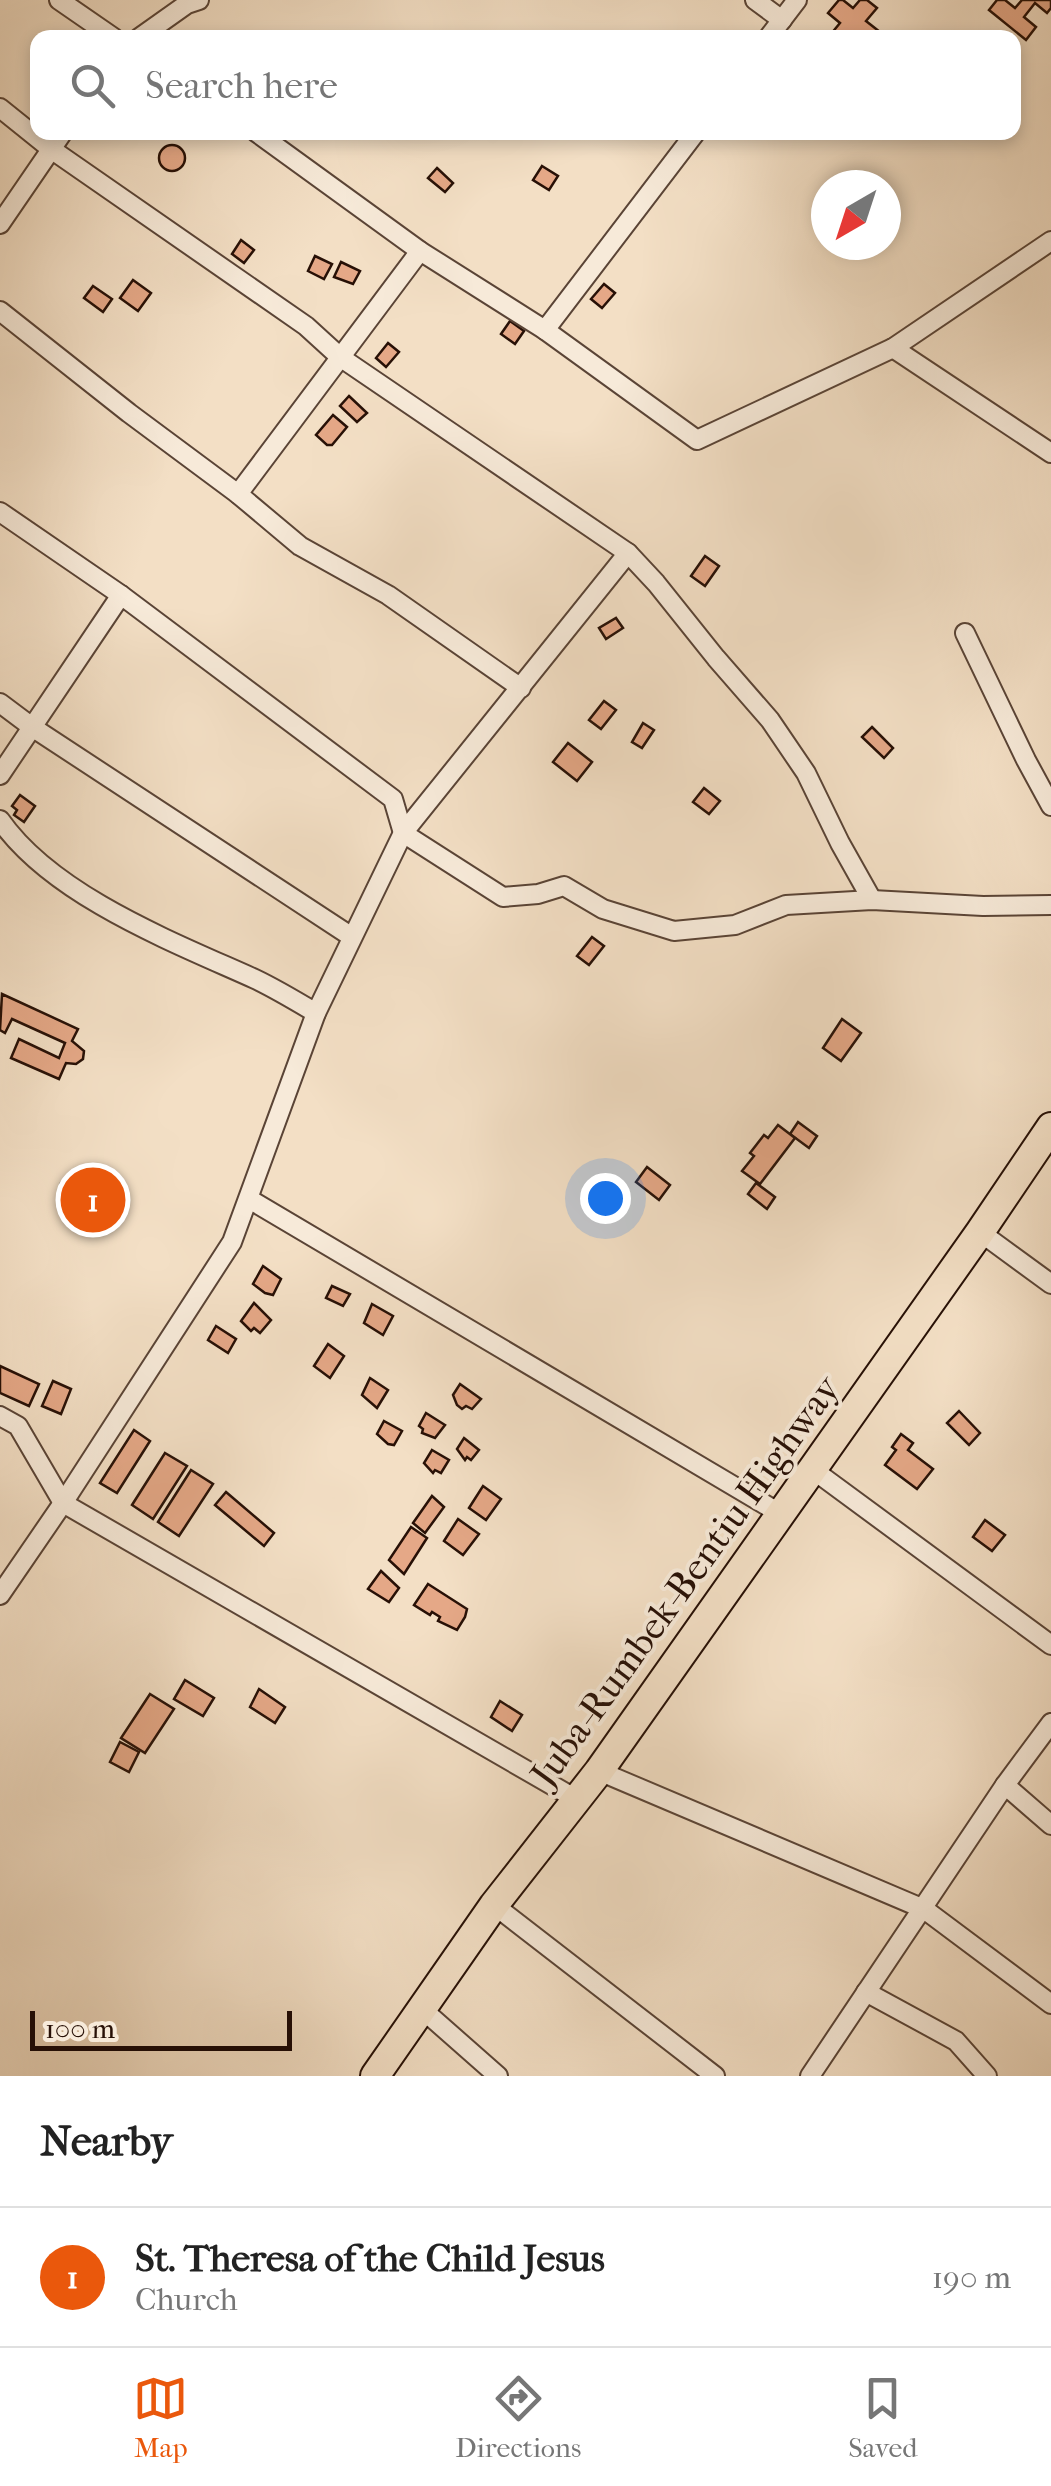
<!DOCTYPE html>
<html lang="en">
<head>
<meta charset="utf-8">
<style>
  body { margin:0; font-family:"IM FELL French Canon",serif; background:#f2f2f2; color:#222 }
  .compass { position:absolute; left:811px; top:170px; width:90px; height:90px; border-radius:50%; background:#fff; box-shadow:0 5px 15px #0003; rotate:219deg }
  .scale { position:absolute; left:30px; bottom:25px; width:262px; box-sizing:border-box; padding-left:10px; border:5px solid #271006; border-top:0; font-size:28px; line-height:35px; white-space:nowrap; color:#271006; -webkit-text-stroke:8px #f7ead9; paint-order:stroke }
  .you { position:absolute; left:605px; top:1198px; width:35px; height:35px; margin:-25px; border:8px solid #fff; border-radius:50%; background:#1a73e8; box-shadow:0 0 0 15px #1a73e833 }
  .badge { display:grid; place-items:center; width:65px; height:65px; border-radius:50%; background:#ea580c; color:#fff; font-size:32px; font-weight:700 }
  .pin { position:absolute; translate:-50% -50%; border:5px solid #fff; box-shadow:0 2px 10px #0006 }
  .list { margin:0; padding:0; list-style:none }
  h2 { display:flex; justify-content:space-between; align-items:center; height:130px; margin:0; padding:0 40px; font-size:42px }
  h2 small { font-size:32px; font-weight:400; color:#767676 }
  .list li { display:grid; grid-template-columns:65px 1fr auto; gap:30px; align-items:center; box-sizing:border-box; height:140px; padding:0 40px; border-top:2px solid #e0e0e0 }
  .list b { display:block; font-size:38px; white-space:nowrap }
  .list p { margin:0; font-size:32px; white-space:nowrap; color:#767676 }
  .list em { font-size:32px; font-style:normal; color:#767676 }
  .icon { flex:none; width:55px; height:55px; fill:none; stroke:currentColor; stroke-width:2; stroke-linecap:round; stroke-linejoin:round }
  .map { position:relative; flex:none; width:1051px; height:2076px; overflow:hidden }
  .search { position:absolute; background:#fff; box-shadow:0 5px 15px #0003; left:30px; right:30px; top:30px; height:110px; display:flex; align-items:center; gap:25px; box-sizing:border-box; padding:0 35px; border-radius:20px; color:#767676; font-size:38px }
  .sheet { height:270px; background:#fff }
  nav { display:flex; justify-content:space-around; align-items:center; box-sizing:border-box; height:140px; border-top:2px solid #e0e0e0; background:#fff; font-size:28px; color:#767676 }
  nav a { display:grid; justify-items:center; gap:5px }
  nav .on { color:#ea580c }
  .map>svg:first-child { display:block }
  .building { fill:#e5a887; stroke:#271006; stroke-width:2.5 }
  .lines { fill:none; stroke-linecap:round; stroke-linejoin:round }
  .minor-casing { stroke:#5a4436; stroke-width:22 }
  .primary-casing { stroke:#271006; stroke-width:32 }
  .minor { stroke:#f7ead9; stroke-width:18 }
  .primary { stroke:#f3dfc5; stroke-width:28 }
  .labels { text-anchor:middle; stroke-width:8; stroke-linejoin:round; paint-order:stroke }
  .street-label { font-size:38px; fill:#271006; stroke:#f7ead9 }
</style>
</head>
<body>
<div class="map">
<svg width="1051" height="2076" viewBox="0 0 1051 2076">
  <rect width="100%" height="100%" fill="#f3dfc5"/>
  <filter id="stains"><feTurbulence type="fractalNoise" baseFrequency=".002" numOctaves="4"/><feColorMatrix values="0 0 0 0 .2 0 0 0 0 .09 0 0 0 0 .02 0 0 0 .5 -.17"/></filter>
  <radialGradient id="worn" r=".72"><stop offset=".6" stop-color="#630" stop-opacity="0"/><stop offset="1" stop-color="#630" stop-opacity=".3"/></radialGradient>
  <g class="building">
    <polygon points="839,0 843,0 853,8 860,0 867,0 877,8 866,21 880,32 876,38 855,36 835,38 831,34 840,23 828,13"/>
    <polygon points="997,0 1005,0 1015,8 1022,0 1051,0 1051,8 1047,13 1035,3 1024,17 1036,27 1026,40 989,10"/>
    <circle cx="172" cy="158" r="13"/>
    <polygon points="542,166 558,176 549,190 533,180"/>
    <polygon points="437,168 453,183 445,192 428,178"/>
    <polygon points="241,240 254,250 244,263 232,254"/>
    <polygon points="315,256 332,264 324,279 308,271"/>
    <polygon points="341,262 360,271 353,284 334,277"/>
    <polygon points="133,280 151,293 138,311 120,298"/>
    <polygon points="604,284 615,293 602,308 591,299"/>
    <polygon points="93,286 112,299 103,312 84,298"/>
    <polygon points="510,321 524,331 515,344 501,334"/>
    <polygon points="388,343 399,352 386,367 376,358"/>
    <polygon points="349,396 367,413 357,422 340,406"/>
    <polygon points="333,415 347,427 332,445 327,445 316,435"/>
    <polygon points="705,556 719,566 705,586 691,576"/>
    <polygon points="616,618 623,628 606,639 599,628"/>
    <polygon points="604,701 616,710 601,729 589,720"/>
    <polygon points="643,723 654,730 642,748 632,742"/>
    <polygon points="872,727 893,748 884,758 862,737"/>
    <polygon points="568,743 592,762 577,781 553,762"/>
    <polygon points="704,788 720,801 709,814 693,802"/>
    <polygon points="20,795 35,806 24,822 14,815 17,810 12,806"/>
    <polygon points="592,937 604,946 589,965 577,956"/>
    <polygon points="2,994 78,1029 72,1041 84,1051 83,1059 76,1064 66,1063 59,1079 11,1058 19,1039 59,1058 65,1043 12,1019 5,1033 0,1030"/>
    <polygon points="842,1019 861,1033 841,1061 823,1048"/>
    <polygon points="798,1122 817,1136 809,1148 790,1134"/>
    <polygon points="778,1125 795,1138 760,1184 742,1171 754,1156 750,1153 764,1135 768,1138"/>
    <polygon points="647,1167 670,1185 659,1200 636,1182"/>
    <polygon points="79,1172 89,1177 86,1183 127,1201 116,1226 61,1199 58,1195 61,1183 66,1180 77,1179"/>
    <polygon points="756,1183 775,1197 767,1209 748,1194"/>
    <polygon points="263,1266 281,1279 273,1295 265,1293 253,1284"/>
    <polygon points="332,1286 350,1294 343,1306 326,1298"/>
    <polygon points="254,1303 271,1320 260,1333 254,1328 251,1331 241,1321"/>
    <polygon points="372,1304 393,1316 383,1335 364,1323"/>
    <polygon points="216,1326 236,1339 228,1353 208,1340"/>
    <polygon points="328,1344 344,1356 330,1378 314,1366"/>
    <polygon points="0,1366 39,1384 29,1406 0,1393"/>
    <polygon points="370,1378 388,1390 377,1408 362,1395"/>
    <polygon points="53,1381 71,1389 61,1414 42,1406"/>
    <polygon points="460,1384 481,1399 472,1409 466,1406 462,1409 457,1405 453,1395"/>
    <polygon points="959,1411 980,1433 969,1445 947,1423"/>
    <polygon points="426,1413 445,1425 435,1438 422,1433 423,1429 419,1426"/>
    <polygon points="384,1421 402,1431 394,1445 388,1444 377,1434"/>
    <polygon points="134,1430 150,1441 117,1493 100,1483"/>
    <polygon points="901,1434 913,1443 908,1450 933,1469 917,1489 885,1465 896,1450 892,1447"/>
    <polygon points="464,1438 479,1450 471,1460 467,1457 465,1460 457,1449"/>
    <polygon points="432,1450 449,1460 441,1473 435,1470 433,1473 424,1463"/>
    <polygon points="165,1453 187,1466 153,1519 132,1505"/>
    <polygon points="191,1470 213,1484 179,1536 158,1522"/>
    <polygon points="483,1486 501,1499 486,1520 469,1508"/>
    <polygon points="226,1492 274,1533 264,1546 215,1505"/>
    <polygon points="432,1496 444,1507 425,1533 413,1523"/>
    <polygon points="458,1519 479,1534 463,1555 444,1541"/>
    <polygon points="985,1520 1005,1535 992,1551 973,1537"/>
    <polygon points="411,1527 427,1538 404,1574 389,1560"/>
    <polygon points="381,1571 399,1588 389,1602 368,1589"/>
    <polygon points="428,1584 467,1609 465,1617 457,1630 438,1621 440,1617 432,1612 430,1615 414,1605"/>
    <polygon points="185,1680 214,1698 203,1716 174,1699"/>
    <polygon points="259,1689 285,1707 275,1723 250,1707"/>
    <polygon points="150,1694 174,1709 145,1753 121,1738"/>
    <polygon points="500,1701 522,1715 512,1731 491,1717"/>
    <polygon points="120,1742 139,1752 129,1772 110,1762"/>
  </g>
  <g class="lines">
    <defs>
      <g id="minor">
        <polyline points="59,0 114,38"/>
        <polyline points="755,0 782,20"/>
        <polyline points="139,38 187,4 199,0"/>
        <polyline points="768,38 797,0"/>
        <polyline points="0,108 51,149 306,326 340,357 628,553 656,583 716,658 770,720 806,773 840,843 872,900"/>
        <polyline points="256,132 420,251 545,330 697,440 893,348 1051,241"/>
        <polyline points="0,224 63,132"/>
        <polyline points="0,311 129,413 238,494 300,546 388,595 521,688"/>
        <polyline points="545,330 696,132"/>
        <polyline points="893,348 1051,453"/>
        <polyline points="238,494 420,251"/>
        <polyline points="0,512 121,595"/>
        <polyline points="965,633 1026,760 1051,806"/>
        <polyline points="0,703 32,727 352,937"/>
        <polyline points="0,775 121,595 393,799 403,833 503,897 538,894 564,886 603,909 674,931 735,925 786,905 872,900 983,906 1051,905"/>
        <path d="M0 820C53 896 173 942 255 979 276 989 296 1001 316 1013"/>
        <polyline points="249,1199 781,1514"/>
        <polyline points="980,1232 1051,1284"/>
        <polyline points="0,1416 18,1426 63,1503 576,1799"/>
        <polyline points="812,1469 1051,1645"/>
        <polyline points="0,1595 63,1503 232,1242 316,1013 403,833 628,553"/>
        <polyline points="599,1771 924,1909 1051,2004"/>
        <polyline points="1005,1785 1051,1825"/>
        <polyline points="494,1905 715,2076"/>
        <polyline points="866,1992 956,2041 987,2076"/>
        <polyline points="422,2009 498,2076"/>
        <polyline points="810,2076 1005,1785 1051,1723"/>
      </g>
      <polyline id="primary" points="375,2076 494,1905 599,1771 980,1232 1051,1127"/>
    </defs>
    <use href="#minor" class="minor-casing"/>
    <use href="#primary" class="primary-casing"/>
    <use href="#minor" class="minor"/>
    <use href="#primary" class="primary"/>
  </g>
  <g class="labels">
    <g class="street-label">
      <text transform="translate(685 1581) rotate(-54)" y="13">Juba-Rumbek-Bentiu Highway</text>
    </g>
  </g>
  <rect width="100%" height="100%" filter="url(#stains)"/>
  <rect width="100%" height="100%" fill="url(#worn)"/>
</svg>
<svg class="compass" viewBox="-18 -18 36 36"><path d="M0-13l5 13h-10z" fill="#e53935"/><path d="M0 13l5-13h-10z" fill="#767676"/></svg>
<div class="scale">100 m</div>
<div class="you"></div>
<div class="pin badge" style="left:93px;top:1200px">1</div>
<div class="search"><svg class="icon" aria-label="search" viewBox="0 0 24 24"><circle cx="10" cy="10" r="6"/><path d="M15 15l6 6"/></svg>Search here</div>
</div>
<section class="sheet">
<h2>Nearby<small></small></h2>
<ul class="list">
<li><span class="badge">1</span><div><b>St. Theresa of the Child Jesus</b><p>Church</p></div><em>190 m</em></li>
</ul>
</section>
<nav>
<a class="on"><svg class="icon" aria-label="map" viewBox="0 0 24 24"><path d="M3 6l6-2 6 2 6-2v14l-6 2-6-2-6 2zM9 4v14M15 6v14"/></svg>Map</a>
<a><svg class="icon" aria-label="directions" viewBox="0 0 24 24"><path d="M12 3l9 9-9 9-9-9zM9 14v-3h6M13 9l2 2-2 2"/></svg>Directions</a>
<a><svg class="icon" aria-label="saved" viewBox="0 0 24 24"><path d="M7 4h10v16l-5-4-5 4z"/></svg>Saved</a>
</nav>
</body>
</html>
